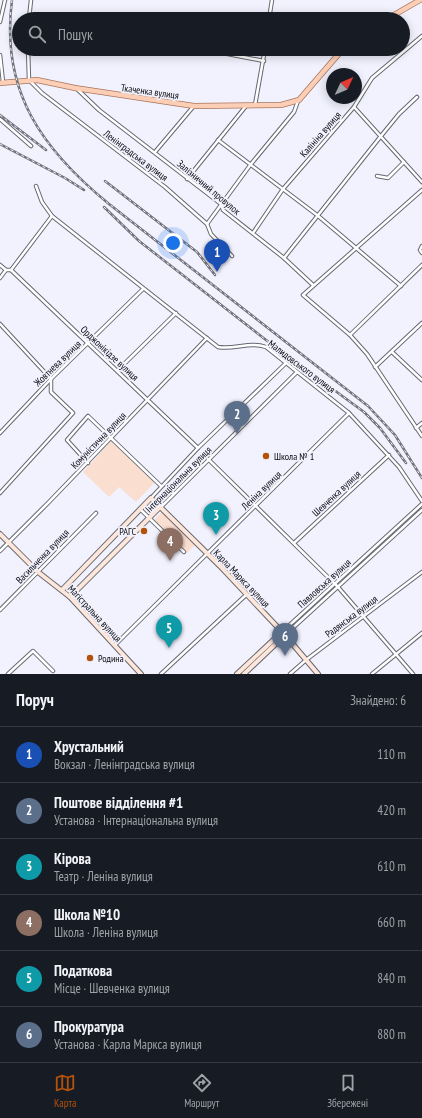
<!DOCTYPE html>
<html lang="uk">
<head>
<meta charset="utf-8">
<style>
  body { margin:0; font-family:"PT Sans Narrow",sans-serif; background:#242831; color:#f1f3f6 }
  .compass { position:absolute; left:326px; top:68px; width:36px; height:36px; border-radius:50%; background:#171b24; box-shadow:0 2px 10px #0003; rotate:46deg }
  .you { position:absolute; left:173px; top:243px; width:14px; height:14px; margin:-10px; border:3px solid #fff; border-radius:50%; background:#1a73e8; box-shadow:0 0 0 6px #1a73e833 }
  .badge { display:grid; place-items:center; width:26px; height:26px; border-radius:50%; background:#b2520c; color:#fff; font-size:13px; font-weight:700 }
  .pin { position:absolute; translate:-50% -33px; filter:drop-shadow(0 1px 2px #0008) }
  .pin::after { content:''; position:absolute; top:21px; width:14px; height:12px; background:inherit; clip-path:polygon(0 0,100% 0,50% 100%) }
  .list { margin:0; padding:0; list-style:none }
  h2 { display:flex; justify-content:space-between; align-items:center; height:52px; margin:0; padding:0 16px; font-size:17px }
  h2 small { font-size:13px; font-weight:400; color:#9ea1a6 }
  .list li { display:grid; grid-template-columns:26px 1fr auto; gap:12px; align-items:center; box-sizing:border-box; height:56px; padding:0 16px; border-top:1px solid #363941 }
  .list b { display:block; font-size:15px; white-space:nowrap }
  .list p { margin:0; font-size:13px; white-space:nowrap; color:#9ea1a6 }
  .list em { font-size:13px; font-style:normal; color:#9ea1a6 }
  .icon { flex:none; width:22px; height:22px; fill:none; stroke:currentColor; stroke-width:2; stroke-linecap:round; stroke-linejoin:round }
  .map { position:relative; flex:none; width:422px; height:674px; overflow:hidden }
  .search { position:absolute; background:#171b24; box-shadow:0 2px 10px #0003; left:12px; right:12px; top:12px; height:44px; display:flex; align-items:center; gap:10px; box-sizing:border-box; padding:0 14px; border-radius:22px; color:#9ea1a6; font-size:15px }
  .sheet { height:388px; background:#171b24 }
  nav { display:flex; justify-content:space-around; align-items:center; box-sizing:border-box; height:56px; border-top:1px solid #363941; background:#171b24; font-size:11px; color:#9ea1a6 }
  nav a { display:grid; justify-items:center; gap:2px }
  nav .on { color:#b2520c }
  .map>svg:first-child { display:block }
  .green { fill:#fadfd1 }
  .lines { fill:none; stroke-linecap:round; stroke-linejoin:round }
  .street-casing { stroke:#666871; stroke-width:4.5 }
  .secondary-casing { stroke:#666871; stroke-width:6 }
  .primary-casing { stroke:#a7755c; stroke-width:6 }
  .street { stroke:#fff; stroke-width:2.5 }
  .secondary { stroke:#fee7da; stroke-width:4 }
  .primary { stroke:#fdceb6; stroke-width:4.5 }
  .rail-casing { stroke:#72727a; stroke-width:2.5 }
  .rail { stroke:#f1f2fe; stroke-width:1; stroke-dasharray:3; stroke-linecap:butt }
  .poi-dot { fill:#b2520c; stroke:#f1f2fe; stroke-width:1.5 }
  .labels { text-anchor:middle; stroke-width:3.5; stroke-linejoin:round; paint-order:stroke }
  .street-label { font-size:10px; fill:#0b0b0f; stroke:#f1f2fe }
  .poi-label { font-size:10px; fill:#0b0b0f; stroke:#f1f2fe; text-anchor:start }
</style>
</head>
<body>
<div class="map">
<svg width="422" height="674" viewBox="0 0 422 674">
  <rect width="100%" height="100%" fill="#f1f2fe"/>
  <g class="green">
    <polygon points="112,440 155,482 136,502 119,487 109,497 83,472"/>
    <polygon points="163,511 196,544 187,553 154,520"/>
  </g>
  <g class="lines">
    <defs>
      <g id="street">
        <polyline points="30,16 44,19"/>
        <polyline points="29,19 31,0"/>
        <polyline points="269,19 272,0"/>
        <polyline points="0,22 5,0"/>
        <polyline points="28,49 29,80 42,93 165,187 207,224 211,234 232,256"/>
        <polyline points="202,49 264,61"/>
        <polyline points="0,55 3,82"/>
        <polyline points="76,88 99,110 221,204 223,210 284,258 313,285"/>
        <polyline points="255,105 265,49"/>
        <polyline points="354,107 422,182"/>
        <polyline points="0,119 31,146"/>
        <polyline points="218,140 317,215 401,286"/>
        <polyline points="155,152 193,107"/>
        <polyline points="377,176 388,178 404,162"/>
        <polyline points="187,179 246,106"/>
        <path d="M36 186 42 202 52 216 218 347C235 350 250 341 266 347L349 413 399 467 422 501"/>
        <polyline points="422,190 303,295 350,335 367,354 422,436"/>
        <polyline points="207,224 251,164 294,112 298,101"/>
        <polyline points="253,233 283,189 354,107 372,78 422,36"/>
        <polyline points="422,246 420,250 422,253"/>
        <polyline points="284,258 381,136 399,114 417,97"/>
        <polyline points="0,265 6,270"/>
        <polyline points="11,270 198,448"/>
        <polyline points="0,278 6,270 11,270 52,216"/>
        <polyline points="0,324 51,379 51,392 73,413 0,493"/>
        <polyline points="350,335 422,265"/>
        <polyline points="392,352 422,380"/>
        <polyline points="375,367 422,323"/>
        <polyline points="118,370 176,313"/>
        <polyline points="416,428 422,423"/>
        <polyline points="0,433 51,379 143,289"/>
        <polyline points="208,459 338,587 413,674"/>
        <polyline points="88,463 67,440 88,416 161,486"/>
        <polyline points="151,498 198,448 286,363"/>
        <polyline points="161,507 297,372"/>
        <polyline points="140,509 184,552"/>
        <polyline points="294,543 389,455"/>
        <polyline points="0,551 49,502 207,338"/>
        <polyline points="0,610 96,513"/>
        <polyline points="282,632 422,504"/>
        <polyline points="285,635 422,510"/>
        <polyline points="115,645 349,413"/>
        <polyline points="8,674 33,651 53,671"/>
        <polyline points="161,674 246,595"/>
        <polyline points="290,674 306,660 422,572"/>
        <polyline points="372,674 422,633"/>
      </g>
      <g id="secondary">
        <polyline points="0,534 38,572 70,597 141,674"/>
        <polyline points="62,590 151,498 220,566 285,635 318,674"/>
        <polyline points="70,597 160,507"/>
        <polyline points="237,674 282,632"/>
        <polyline points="244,674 285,635"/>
      </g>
      <g id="primary">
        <polyline points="387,19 420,0"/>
        <polyline points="0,83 37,80 75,88 194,106 281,105 299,100 343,49"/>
      </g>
    </defs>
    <use href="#street" class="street-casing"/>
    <use href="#secondary" class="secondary-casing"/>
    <use href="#primary" class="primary-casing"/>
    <use href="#street" class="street"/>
    <use href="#secondary" class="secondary"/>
    <use href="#primary" class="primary"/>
    <defs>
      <g id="rail">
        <path d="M12 0C0 92 43 150 109 204L368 406 395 435 422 478"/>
        <polyline points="0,115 46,150"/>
        <polyline points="0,144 65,178 84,190"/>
        <polyline points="105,181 197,252 215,275"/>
        <polyline points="104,207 139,241 266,340 364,412 380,428 406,463"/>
      </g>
    </defs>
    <use href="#rail" class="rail-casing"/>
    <use href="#rail" class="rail"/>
  </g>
  <g class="poi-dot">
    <circle cx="266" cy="456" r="4"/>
    <circle cx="144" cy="531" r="4"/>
    <circle cx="90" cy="658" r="4"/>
  </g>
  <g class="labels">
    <g class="street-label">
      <text transform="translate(150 91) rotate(8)" y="4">Ткаченка вулиця</text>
      <text transform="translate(320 134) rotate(-49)" y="4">Калініна вулиця</text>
      <text transform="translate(136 155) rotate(37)" y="4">Ленінградська вулиця</text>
      <text transform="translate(209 187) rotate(40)" y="4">Залізничний провулок</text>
      <text transform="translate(110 353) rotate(43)" y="4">Орджонікідзе вулиця</text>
      <text transform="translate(57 363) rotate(-44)" y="4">Жовтнева вулиця</text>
      <text transform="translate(302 366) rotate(37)" y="4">Малидовського вулиця</text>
      <text transform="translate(98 440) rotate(-46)" y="4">Комуністична вулиця</text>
      <text transform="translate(178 479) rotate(-45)" y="4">Інтернаціональна вулиця</text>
      <text transform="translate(261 490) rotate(-44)" y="4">Леніна вулиця</text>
      <text transform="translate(336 493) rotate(-43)" y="4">Шевченка вулиця</text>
      <text transform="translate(42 556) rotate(-46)" y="4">Васильченка вулиця</text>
      <text transform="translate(242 578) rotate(46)" y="4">Карла Маркса вулиця</text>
      <text transform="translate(324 583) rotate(-42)" y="4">Павловська вулиця</text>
      <text transform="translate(95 613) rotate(47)" y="4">Магістральна вулиця</text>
      <text transform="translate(351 616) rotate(-37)" y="4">Радянська вулиця</text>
    </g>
    <g class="poi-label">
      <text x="274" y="460">Школа № 1</text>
      <text x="136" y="535" text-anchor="end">РАГС</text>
      <text x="98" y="662">Родина</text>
    </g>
  </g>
</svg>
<svg class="compass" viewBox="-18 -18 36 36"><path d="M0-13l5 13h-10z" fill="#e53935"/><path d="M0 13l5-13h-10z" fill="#9ea1a6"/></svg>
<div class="you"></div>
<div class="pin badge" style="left:217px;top:272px;background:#1a4fb4">1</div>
<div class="pin badge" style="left:237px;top:434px;background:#5c6f8a">2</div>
<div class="pin badge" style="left:216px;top:535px;background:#0f9aa8">3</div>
<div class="pin badge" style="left:170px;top:561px;background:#8d6e63">4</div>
<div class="pin badge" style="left:169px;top:648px;background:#0f9aa8">5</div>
<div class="pin badge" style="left:285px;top:656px;background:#5c6f8a">6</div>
<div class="search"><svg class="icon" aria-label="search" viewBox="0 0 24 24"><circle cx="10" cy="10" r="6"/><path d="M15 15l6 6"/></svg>Пошук</div>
</div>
<section class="sheet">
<h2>Поруч<small>Знайдено: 6</small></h2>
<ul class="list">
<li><span class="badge" style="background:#1a4fb4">1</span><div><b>Хрустальний</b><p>Вокзал · Ленінградська вулиця</p></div><em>110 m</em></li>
<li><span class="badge" style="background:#5c6f8a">2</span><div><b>Поштове відділення #1</b><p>Установа · Інтернаціональна вулиця</p></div><em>420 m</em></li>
<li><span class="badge" style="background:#0f9aa8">3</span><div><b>Кірова</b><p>Театр · Леніна вулиця</p></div><em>610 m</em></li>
<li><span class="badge" style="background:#8d6e63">4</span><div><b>Школа №10</b><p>Школа · Леніна вулиця</p></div><em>660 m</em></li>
<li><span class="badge" style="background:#0f9aa8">5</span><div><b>Податкова</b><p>Місце · Шевченка вулиця</p></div><em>840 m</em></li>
<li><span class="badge" style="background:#5c6f8a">6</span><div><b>Прокуратура</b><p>Установа · Карла Маркса вулиця</p></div><em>880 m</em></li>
</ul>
</section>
<nav>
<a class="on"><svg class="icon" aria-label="map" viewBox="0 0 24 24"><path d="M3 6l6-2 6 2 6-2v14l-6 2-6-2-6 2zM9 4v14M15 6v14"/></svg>Карта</a>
<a><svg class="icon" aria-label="directions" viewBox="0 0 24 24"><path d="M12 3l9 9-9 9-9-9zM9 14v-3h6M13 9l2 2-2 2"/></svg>Маршрут</a>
<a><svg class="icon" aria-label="saved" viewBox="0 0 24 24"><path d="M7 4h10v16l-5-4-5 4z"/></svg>Збережені</a>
</nav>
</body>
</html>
